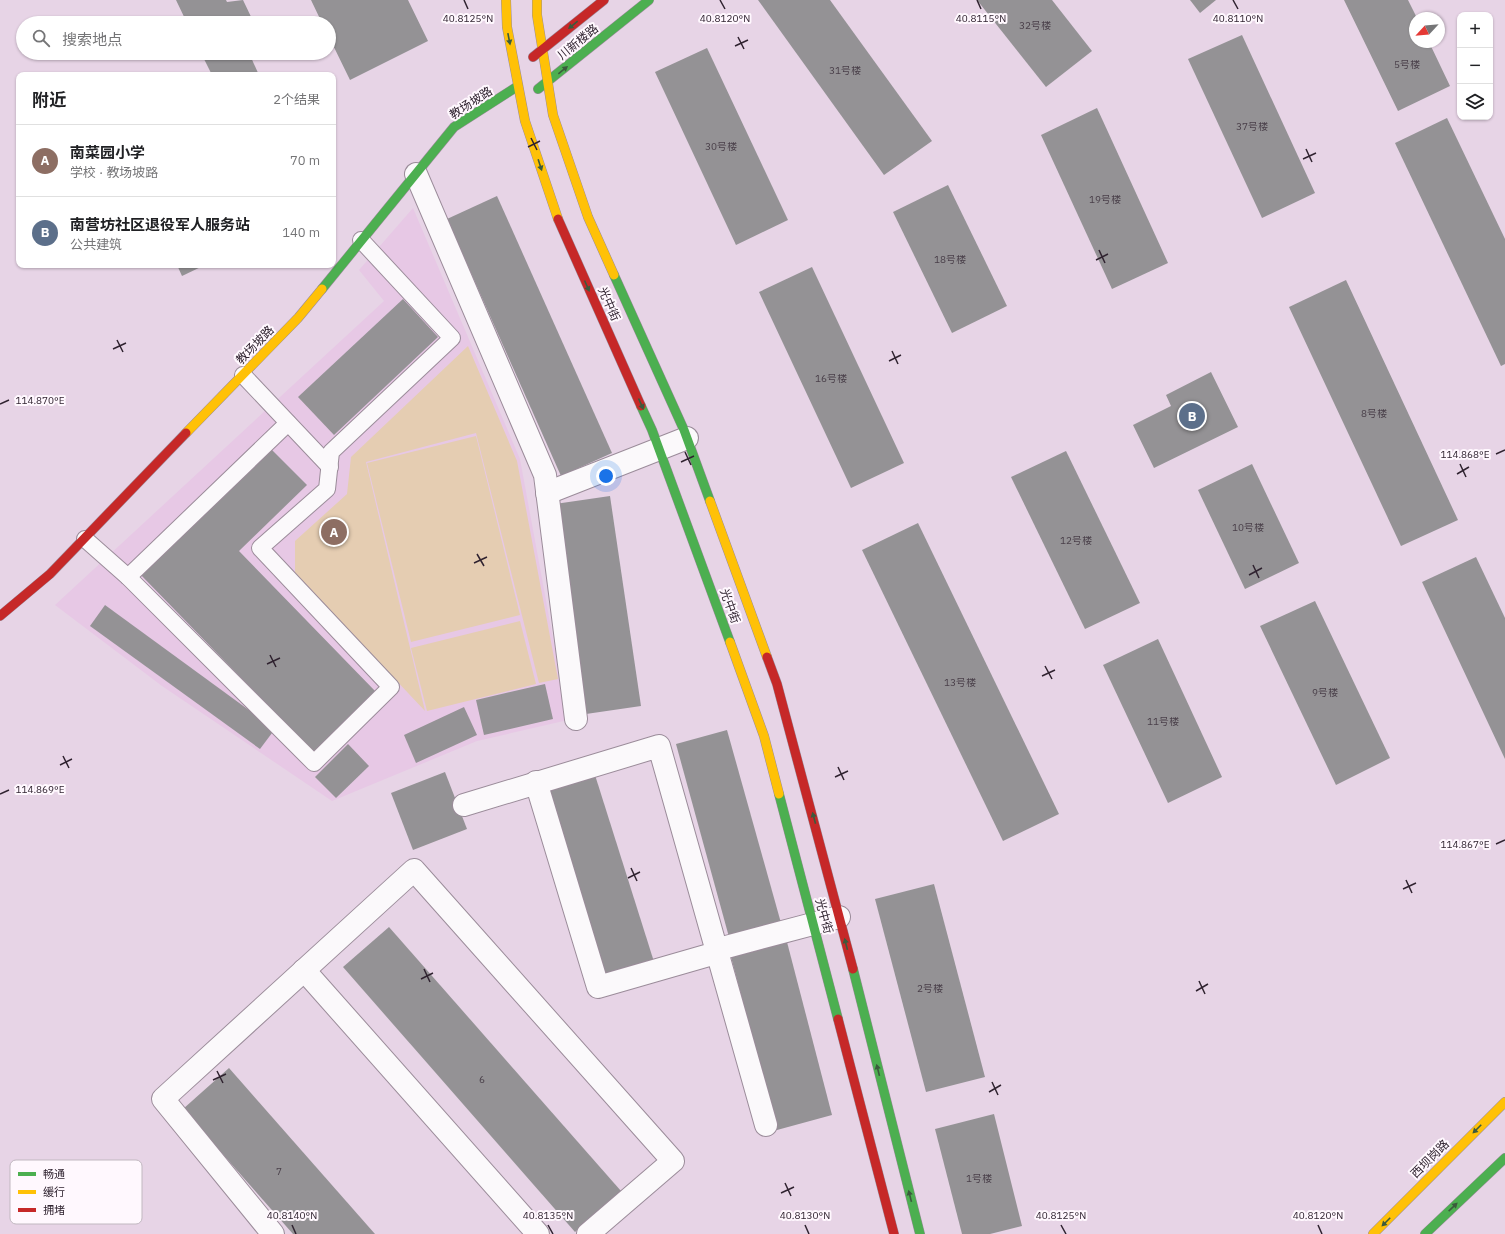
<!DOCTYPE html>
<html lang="zh">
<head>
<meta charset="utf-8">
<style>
  body { margin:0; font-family:"IBM Plex Sans","Noto Sans SC",sans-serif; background:#f6f6f6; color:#202124 }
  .controls { position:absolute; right:12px; top:12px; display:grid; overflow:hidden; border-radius:8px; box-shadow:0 1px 3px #0004 }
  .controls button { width:36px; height:36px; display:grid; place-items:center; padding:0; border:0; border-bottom:1px solid #e0e0e0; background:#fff; color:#202124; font:20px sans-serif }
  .compass { position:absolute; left:1409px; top:12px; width:36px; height:36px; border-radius:50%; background:#fff; box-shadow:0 1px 3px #0004; rotate:244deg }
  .you { position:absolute; left:606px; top:476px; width:14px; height:14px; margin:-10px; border:3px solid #fff; border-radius:50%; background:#1a73e8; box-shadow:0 0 0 6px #1a73e833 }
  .badge { display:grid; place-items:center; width:26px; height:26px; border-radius:50%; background:#b45309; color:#fff; font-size:13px; font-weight:700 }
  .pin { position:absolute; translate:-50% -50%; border:2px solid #fff; box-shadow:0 1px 4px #0006 }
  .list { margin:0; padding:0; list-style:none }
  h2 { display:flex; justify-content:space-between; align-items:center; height:52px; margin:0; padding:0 16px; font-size:17px }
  h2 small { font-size:13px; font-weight:400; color:#757577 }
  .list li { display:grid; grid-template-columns:26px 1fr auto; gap:12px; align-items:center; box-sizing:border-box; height:72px; padding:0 16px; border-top:1px solid #e0e0e0 }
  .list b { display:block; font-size:15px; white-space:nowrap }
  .list p { margin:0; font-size:13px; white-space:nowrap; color:#757577 }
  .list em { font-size:13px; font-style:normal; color:#757577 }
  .icon { flex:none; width:22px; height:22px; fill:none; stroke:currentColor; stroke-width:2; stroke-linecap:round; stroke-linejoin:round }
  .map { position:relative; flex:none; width:1505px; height:1234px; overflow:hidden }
  .search { position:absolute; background:#fff; box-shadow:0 1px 3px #0004; left:16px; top:16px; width:320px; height:44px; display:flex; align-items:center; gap:10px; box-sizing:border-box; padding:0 14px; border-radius:22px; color:#757577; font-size:15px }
  .panel { position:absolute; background:#fff; box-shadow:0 1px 3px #0004; left:16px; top:72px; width:320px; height:196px; border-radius:8px }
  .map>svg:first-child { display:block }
  .built { fill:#e7c8e5 }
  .green { fill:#e5cdb2 }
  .building { fill:#949295 }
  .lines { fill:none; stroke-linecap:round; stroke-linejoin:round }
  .lane-casing { stroke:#9b8c9a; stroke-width:18 }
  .street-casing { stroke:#9b8c9a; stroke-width:24 }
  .fast-casing { stroke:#9b8c9a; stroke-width:10 }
  .slow-casing { stroke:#9b8c9a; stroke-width:10 }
  .jam-casing { stroke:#9b8c9a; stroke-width:10 }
  .lane { stroke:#fbf9fb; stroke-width:16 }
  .street { stroke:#fbf9fb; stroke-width:22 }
  .fast { stroke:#4caf50; stroke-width:9 }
  .slow { stroke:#ffc107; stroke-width:9 }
  .jam { stroke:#c62828; stroke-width:9 }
  .oneway { fill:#3b5b3d }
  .ticks { fill:none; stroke:#302330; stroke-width:1.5 }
  .labels { text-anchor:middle; stroke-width:4; stroke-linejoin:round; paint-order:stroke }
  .number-label { font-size:10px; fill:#493f49 }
  .street-label { font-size:12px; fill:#302330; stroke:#fff8fe }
  .key { fill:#fff8fe; stroke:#c1b8c0; stroke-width:1 }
  .key-label { font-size:11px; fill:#302330 }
  .ticks-label { font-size:10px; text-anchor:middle; fill:#302330; stroke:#fff8fe; stroke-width:4; stroke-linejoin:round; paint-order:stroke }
</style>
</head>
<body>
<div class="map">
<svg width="1505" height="1234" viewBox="0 0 1505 1234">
  <rect width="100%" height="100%" fill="#e7d4e6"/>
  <polygon class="built" points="413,208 520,459 568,720 477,741 332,801 162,686 55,605 384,301 359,270"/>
  <g class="green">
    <polygon points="468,346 517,461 558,679 539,683 476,433 366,462 425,711 295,573 295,541 347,494 351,457"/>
    <polygon points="476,436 520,615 411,642 367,463"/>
    <polygon points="520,621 536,684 427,711 411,648"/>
  </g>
  <g class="building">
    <polygon points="176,0 226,0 227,2 243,0 254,23 187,23"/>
    <polygon points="311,0 408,0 428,41 350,80 329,37 329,23 322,23"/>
    <polygon points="758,0 830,0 932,141 884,175"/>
    <polygon points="977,0 1052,0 1092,51 1046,87"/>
    <polygon points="1190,0 1216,0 1200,13"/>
    <polygon points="1344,0 1408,0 1417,18 1415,18 1415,42 1429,42 1450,86 1398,111"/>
    <polygon points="1242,35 1315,193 1262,218 1188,59"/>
    <polygon points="707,48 788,220 736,245 655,72"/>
    <polygon points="201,53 249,53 259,75 212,75"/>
    <polygon points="1097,108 1168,263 1112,289 1041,135"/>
    <polygon points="1447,118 1505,239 1505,364 1501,366 1395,143"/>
    <polygon points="948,185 1007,306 952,333 893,212"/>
    <polygon points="497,196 612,453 561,476 447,219"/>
    <polygon points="177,265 205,265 182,276"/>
    <polygon points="812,267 904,463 851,488 759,292"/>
    <polygon points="1346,280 1458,520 1401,546 1289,307"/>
    <polygon points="403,299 438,337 334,435 298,397"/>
    <polygon points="1211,372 1238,427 1154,468 1133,425 1171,406 1166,395"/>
    <polygon points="269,447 307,485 239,551 376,692 314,753 139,573"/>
    <polygon points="1066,451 1140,603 1085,629 1011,477"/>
    <polygon points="1252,464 1299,563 1245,589 1198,490"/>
    <polygon points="610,496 641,706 586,714 555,504"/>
    <polygon points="918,523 1059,814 1003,841 862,550"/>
    <polygon points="1476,557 1505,618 1505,759 1422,582"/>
    <polygon points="1315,601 1390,758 1336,785 1260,626"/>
    <polygon points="105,605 275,729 260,749 90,626"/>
    <polygon points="1158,639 1222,777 1168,803 1103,665"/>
    <polygon points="545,684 553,719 484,735 476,700"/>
    <polygon points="464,707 477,735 416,763 404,735"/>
    <polygon points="727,730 781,923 729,937 676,744"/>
    <polygon points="348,744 369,766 336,798 315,777"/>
    <polygon points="445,772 467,829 413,850 391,793"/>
    <polygon points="595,775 655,965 604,981 545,790"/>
    <polygon points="934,884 985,1077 926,1092 875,899"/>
    <polygon points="389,927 621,1191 575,1232 343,967"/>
    <polygon points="787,942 832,1115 777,1130 731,957"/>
    <polygon points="229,1068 375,1234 293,1234 183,1109"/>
    <polygon points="994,1114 1022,1226 990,1234 962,1234 935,1129"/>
  </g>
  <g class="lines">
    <defs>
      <g id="lane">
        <polyline points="243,375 330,467"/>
        <polyline points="85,539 128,577 314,763 391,687 260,548 327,489 331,452 452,338 361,240"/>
        <polyline points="128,577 288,423"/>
      </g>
      <g id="street">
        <polyline points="416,174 545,475 576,719"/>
        <polyline points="547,493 687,438"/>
        <polyline points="536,782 598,987 716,953"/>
        <polyline points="464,805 659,746 766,1125"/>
        <polyline points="715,950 839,917"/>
        <polyline points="304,970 538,1234"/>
        <polyline points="273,1234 163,1099 414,870 673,1161 588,1234"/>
      </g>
      <g id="fast">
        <polyline points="538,89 649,0"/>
        <polyline points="614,275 684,430 710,501"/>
        <polyline points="322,289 454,127 518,86"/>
        <polyline points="641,406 652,430 730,642"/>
        <polyline points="779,794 838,1019"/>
        <polyline points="853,969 920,1234"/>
        <polyline points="1425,1234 1505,1158"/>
      </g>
      <g id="slow">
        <polyline points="506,0 507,27 525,121 558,219"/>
        <polyline points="537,0 537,15 553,115 588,217 614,275"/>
        <polyline points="186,433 298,318 322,289"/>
        <polyline points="710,501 767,657"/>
        <polyline points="730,642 764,736 779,794"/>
        <polyline points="1373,1234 1505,1102"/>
      </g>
      <g id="jam">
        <polyline points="533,57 604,0"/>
        <polyline points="558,219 641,406"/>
        <polyline points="0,616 50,574 186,433"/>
        <polyline points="767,657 777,684 853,969"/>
        <polyline points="838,1019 894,1234"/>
      </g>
    </defs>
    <use href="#lane" class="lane-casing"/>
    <use href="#street" class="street-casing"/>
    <use href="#fast" class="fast-casing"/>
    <use href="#slow" class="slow-casing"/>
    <use href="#jam" class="jam-casing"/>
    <use href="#lane" class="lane"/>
    <use href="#street" class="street"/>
    <use href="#fast" class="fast"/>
    <use href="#slow" class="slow"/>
    <use href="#jam" class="jam"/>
  </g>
  <defs><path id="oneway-solid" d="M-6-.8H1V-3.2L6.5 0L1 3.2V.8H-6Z"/></defs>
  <g class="oneway">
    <use href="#oneway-solid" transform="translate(573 25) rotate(141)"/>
    <use href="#oneway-solid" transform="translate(509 39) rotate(79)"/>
    <use href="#oneway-solid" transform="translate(563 70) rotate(-39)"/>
    <use href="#oneway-solid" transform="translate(540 165) rotate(72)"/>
    <use href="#oneway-solid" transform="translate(587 286) rotate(66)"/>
    <use href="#oneway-solid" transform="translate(641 404) rotate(66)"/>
    <use href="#oneway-solid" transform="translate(814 818) rotate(-105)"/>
    <use href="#oneway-solid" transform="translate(846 944) rotate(-104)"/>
    <use href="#oneway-solid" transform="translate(878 1070) rotate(-104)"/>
    <use href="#oneway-solid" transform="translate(1477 1129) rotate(135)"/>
    <use href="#oneway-solid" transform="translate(910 1196) rotate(-104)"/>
    <use href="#oneway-solid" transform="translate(1453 1207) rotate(-43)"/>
    <use href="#oneway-solid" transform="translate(1386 1222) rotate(135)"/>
  </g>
  <path class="ticks" d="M464 0 468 9M720 0 725 9M977 0 981 9M1233 0 1238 9M738 37 744 49M735 46 748 40M531 138 537 150M528 147 540 141M1306 149 1312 162M1303 159 1316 153M1099 250 1105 263M1096 260 1108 254M117 340 123 352M113 349 126 343M892 351 898 364M889 361 901 355M0 404 9 400M685 452 691 465M1496 454 1505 450M681 462 694 456M1460 464 1466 477M1457 474 1469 467M477 554 484 566M474 563 487 557M1253 565 1259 578M1249 575 1262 568M270 655 276 667M267 664 280 658M1045 666 1052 679M1042 676 1055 670M63 756 69 768M60 765 72 759M838 767 844 780M835 777 848 771M0 794 9 790M1496 844 1505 840M631 868 637 881M628 878 640 872M1406 880 1412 893M1403 889 1416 883M424 969 430 982M421 979 433 973M1199 981 1205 994M1196 991 1208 984M217 1071 223 1083M213 1080 226 1074M992 1082 998 1095M989 1092 1001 1085M785 1183 791 1196M781 1193 794 1187M292 1225 296 1234M548 1225 553 1234M805 1225 809 1234M1061 1225 1066 1234M1318 1225 1322 1234"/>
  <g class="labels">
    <g class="number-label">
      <text x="1035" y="29">32号楼</text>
      <text x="1407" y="68">5号楼</text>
      <text x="845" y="74">31号楼</text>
      <text x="1252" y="130">37号楼</text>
      <text x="721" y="150">30号楼</text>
      <text x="1105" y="203">19号楼</text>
      <text x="950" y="263">18号楼</text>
      <text x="831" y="382">16号楼</text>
      <text x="1374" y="417">8号楼</text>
      <text x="1248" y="531">10号楼</text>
      <text x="1076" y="544">12号楼</text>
      <text x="960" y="686">13号楼</text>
      <text x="1325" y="696">9号楼</text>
      <text x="1163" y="725">11号楼</text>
      <text x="930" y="992">2号楼</text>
      <text x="482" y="1083">6</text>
      <text x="279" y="1175">7</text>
      <text x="979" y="1182">1号楼</text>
    </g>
    <g class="street-label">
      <text transform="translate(578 42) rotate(-39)" y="4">川新楼路</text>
      <text transform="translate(471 103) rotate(-33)" y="4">教场坡路</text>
      <text transform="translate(609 304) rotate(66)" y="4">光中街</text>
      <text transform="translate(255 345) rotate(-46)" y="4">教场坡路</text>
      <text transform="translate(730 606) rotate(70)" y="4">光中街</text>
      <text transform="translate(824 916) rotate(75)" y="4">光中街</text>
      <text transform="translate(1430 1159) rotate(-45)" y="4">西坝岗路</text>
    </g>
  </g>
  <rect x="10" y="1160" width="132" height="64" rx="6" class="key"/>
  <rect x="18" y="1172" width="18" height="4" fill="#4caf50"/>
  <rect x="18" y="1190" width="18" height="4" fill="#ffc107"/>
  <rect x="18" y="1208" width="18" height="4" fill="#c62828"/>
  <g class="key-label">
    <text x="43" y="1178">畅通</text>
    <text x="43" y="1196">缓行</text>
    <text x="43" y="1214">拥堵</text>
  </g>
  <g class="ticks-label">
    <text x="468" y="22">40.8125°N</text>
    <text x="725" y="22">40.8120°N</text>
    <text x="981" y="22">40.8115°N</text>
    <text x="1238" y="22">40.8110°N</text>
    <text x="40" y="404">114.870°E</text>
    <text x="1465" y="458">114.868°E</text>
    <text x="40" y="793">114.869°E</text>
    <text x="1465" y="848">114.867°E</text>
    <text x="292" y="1219">40.8140°N</text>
    <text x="548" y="1219">40.8135°N</text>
    <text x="805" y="1219">40.8130°N</text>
    <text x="1061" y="1219">40.8125°N</text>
    <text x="1318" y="1219">40.8120°N</text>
  </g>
</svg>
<div class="controls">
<button>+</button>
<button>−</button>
<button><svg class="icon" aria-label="layers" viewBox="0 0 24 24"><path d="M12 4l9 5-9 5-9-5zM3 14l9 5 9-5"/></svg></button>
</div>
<svg class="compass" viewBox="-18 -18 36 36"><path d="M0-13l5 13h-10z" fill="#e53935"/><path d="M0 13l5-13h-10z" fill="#757577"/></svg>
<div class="you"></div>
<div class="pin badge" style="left:334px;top:532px;background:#8d6e63">A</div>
<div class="pin badge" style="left:1192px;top:416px;background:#5c6f8a">B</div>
<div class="search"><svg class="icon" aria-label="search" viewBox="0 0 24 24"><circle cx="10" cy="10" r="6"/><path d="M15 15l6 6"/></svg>搜索地点</div>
<section class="panel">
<h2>附近<small>2个结果</small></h2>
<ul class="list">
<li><span class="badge" style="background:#8d6e63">A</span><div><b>南菜园小学</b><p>学校 · 教场坡路</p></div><em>70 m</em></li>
<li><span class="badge" style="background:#5c6f8a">B</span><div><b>南营坊社区退役军人服务站</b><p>公共建筑</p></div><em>140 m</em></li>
</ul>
</section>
</div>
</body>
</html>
